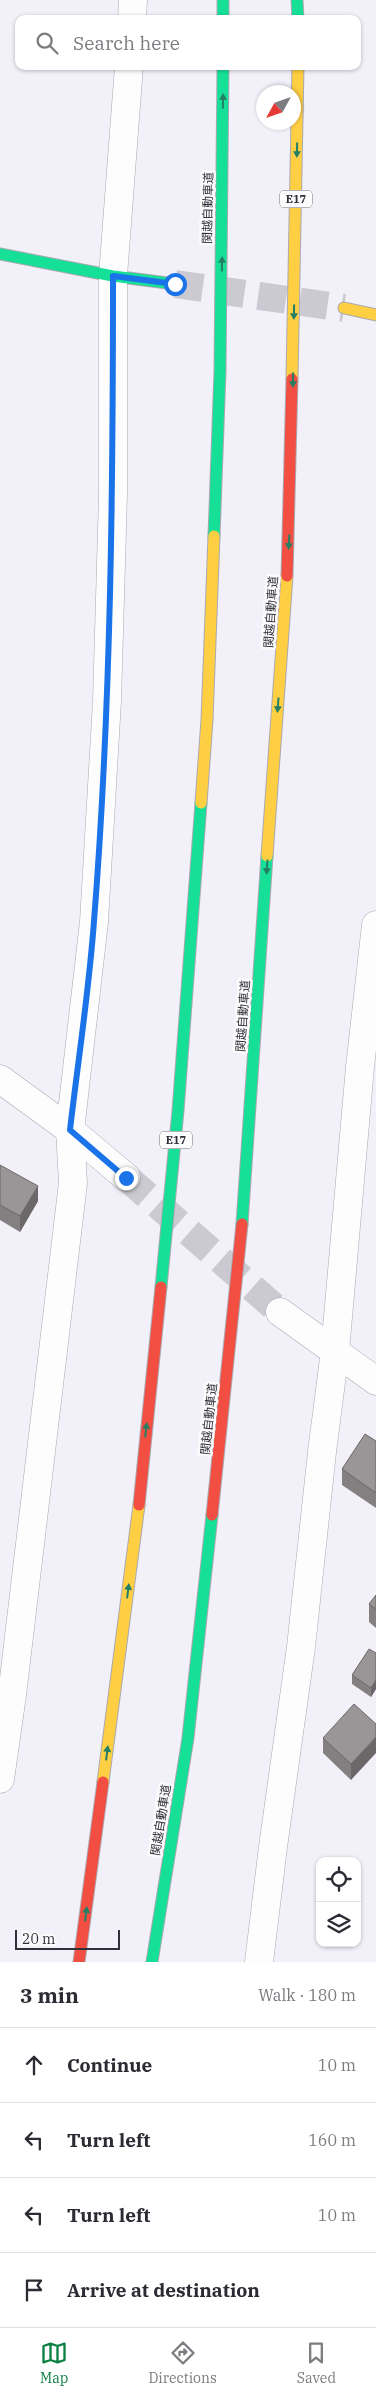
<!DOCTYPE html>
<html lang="en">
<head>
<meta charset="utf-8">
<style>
  body { margin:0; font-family:"IBM Plex Serif","Noto Sans JP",serif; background:#f7f7f7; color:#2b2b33 }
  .controls { position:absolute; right:15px; bottom:15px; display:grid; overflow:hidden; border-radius:10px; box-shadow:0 1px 4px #0004 }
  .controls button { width:45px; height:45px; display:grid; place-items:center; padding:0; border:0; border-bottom:1px solid #e1e1e2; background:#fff; color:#2b2b33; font:25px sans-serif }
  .compass { position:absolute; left:256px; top:85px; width:45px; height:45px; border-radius:50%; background:#fff; box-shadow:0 1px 4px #0004; rotate:230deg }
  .scale { position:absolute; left:15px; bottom:12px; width:105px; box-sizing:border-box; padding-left:5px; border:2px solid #31303a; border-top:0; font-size:14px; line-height:18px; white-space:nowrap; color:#31303a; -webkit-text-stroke:4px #fcfcfc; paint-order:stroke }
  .stop { position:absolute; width:15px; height:15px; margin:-11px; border:4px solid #1a73e8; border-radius:50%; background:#fff }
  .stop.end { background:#1a73e8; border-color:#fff; box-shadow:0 1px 5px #0008 }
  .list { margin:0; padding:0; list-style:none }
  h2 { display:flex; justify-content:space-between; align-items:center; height:65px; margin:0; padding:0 20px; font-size:21px }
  h2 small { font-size:16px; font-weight:400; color:#7c7c81 }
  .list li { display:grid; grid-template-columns:32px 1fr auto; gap:15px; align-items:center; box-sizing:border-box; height:75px; padding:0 20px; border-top:1px solid #e1e1e2 }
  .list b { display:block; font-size:19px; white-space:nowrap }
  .list em { font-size:16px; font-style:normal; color:#7c7c81 }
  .icon { flex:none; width:28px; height:28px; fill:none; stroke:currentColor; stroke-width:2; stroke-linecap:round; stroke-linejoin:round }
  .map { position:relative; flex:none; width:376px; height:1962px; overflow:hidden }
  .search { position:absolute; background:#fff; box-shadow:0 1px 4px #0004; left:15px; right:15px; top:15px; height:55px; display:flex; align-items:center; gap:12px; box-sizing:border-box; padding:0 18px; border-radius:10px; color:#7c7c81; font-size:19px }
  .sheet { height:365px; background:#fff }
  nav { display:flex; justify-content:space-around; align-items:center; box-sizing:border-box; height:70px; border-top:1px solid #e1e1e2; background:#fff; font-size:14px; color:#7c7c81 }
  nav a { display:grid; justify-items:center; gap:2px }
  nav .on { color:#0b8043 }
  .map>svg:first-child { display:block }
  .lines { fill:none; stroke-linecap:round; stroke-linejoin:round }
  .street-tunnel { stroke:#cbcad3; stroke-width:28; stroke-dasharray:28 14; stroke-linecap:butt }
  .secondary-tunnel { stroke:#cbcad3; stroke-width:28; stroke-dasharray:28 14; stroke-linecap:butt }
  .street-casing { stroke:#aaa8b1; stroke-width:29 }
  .fast-casing { stroke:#aaa8b1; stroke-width:13 }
  .slow-casing { stroke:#aaa8b1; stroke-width:13 }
  .jam-casing { stroke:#aaa8b1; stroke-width:13 }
  .street { stroke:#fdfdfe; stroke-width:28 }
  .fast { stroke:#16e098; stroke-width:11 }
  .slow { stroke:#ffcf43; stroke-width:11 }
  .jam { stroke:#f24e42; stroke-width:11 }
  .wall { fill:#848081 }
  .shaded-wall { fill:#6c6869 }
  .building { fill:#9a9596; stroke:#6c6869 }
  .oneway { fill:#257f64 }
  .route { stroke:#1a73e8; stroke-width:6 }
  .labels { text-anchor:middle; stroke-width:5; stroke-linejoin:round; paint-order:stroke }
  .shield { fill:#fcfcfc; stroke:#6e6d74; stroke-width:1 }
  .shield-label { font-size:11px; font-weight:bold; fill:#31303a }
  .street-label { font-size:12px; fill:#31303a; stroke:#fcfcfc }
</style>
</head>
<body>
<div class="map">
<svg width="376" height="1962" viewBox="0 0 376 1962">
  <rect width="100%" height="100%" fill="#f2f0f9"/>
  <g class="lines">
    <polyline class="street-tunnel" points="126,1177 280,1312"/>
    <polyline class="secondary-tunnel" points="175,284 344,308"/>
    <defs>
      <g id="street">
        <polyline points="132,19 133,0"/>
        <polyline points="0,1079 70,1130 126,1177"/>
        <polyline points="280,1312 376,1381"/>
        <polyline points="0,1779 12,1695 73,1183 70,1130 94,922 107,701 113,495 113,276 129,66"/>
        <polyline points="259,1962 273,1847 301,1647 322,1452 335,1351 360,1067 376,925"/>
      </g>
      <g id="fast">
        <polyline points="223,0 223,19"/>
        <polyline points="297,0 298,19"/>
        <polyline points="0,254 113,276 175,284"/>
        <polyline points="214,536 220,371 223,66"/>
        <polyline points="242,1224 267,856"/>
        <polyline points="161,1287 178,1111 201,803"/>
        <polyline points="152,1962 188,1738 212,1515"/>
      </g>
      <g id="slow">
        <polyline points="344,308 376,315"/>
        <polyline points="292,379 298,66"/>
        <polyline points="201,803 207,720 214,536"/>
        <polyline points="267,856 287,576"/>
        <polyline points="103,1782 139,1505"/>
      </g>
      <g id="jam">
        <polyline points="287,576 292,379"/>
        <polyline points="139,1505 161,1287"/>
        <polyline points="212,1515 242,1224"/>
        <polyline points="79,1962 103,1782"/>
      </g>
    </defs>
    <use href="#street" class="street-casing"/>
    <use href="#fast" class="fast-casing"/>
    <use href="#slow" class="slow-casing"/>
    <use href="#jam" class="jam-casing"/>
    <use href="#street" class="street"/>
    <use href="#fast" class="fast"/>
    <use href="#slow" class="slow"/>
    <use href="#jam" class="jam"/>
  </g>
  <g class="wall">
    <polygon points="0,1165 38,1201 20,1232 0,1220"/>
    <polygon points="376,1441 376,1508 342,1485 342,1469"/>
    <polygon points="376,1595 376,1628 369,1622 369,1604"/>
    <polygon points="376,1653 376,1689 371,1697 352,1684 352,1675"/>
    <polygon points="376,1724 351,1780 323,1753 323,1738"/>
  </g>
  <g class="shaded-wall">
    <polygon points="38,1186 38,1201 20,1232 20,1216"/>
    <polygon points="376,1680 376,1689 371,1697 371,1688"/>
    <polygon points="376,1737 376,1753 351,1780 351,1764"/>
  </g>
  <g class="building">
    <polygon points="0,1165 38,1186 20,1216 0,1205"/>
    <polygon points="365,1434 376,1441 376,1493 342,1469"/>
    <polygon points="376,1595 376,1609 369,1604"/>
    <polygon points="369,1649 376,1653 376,1680 371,1688 352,1675"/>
    <polygon points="354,1704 376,1724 376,1737 351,1764 323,1738"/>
  </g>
  <defs><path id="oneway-solid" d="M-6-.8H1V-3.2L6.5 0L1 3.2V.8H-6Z" transform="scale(1.25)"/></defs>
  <g class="oneway">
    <use href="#oneway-solid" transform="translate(223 101) rotate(-89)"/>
    <use href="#oneway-solid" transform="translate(297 150) rotate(91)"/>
    <use href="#oneway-solid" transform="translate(222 264) rotate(-89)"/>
    <use href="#oneway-solid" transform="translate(294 312) rotate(91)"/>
    <use href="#oneway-solid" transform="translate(293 380) rotate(91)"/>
    <use href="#oneway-solid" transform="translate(289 542) rotate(93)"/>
    <use href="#oneway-solid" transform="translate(278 705) rotate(94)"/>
    <use href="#oneway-solid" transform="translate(267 867) rotate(94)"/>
    <use href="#oneway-solid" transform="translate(146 1430) rotate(-84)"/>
    <use href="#oneway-solid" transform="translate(128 1591) rotate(-83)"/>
    <use href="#oneway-solid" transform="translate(107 1753) rotate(-83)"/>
    <use href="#oneway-solid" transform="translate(86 1914) rotate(-83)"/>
  </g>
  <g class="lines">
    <path class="route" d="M126 1178 70 1130C78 1061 89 991 94 921 111 706 113 491 113 276L175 284"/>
  </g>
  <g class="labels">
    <g class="shield">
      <rect x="280" y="190.5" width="32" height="17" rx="4"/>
      <rect x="160" y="1131.5" width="32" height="17" rx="4"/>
    </g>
    <g class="shield-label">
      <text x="296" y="203">E17</text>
      <text x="176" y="1144">E17</text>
    </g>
    <g class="street-label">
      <text transform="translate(208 208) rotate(-89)" y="4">関越自動車道</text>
      <text transform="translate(271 612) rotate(-86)" y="4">関越自動車道</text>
      <text transform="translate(243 1016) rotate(-86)" y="4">関越自動車道</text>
      <text transform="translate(209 1419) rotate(-84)" y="4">関越自動車道</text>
      <text transform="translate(161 1820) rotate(-81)" y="4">関越自動車道</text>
    </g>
  </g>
</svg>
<div class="controls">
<button><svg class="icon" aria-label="locate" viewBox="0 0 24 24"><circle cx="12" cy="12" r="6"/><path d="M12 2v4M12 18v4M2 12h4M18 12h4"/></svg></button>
<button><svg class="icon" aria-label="layers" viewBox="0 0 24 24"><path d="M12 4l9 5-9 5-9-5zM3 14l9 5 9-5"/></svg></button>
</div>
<svg class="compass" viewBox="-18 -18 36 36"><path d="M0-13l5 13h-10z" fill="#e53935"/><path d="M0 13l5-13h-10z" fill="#7c7c81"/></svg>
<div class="scale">20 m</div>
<div class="stop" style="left:175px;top:284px"></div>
<div class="stop end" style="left:126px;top:1178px"></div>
<div class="search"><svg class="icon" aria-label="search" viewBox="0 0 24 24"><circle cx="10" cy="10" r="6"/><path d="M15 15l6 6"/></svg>Search here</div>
</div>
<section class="sheet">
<h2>3 min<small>Walk · 180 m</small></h2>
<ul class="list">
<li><svg class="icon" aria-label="ahead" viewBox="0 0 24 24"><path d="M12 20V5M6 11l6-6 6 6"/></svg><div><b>Continue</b></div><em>10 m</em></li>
<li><svg class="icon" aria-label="left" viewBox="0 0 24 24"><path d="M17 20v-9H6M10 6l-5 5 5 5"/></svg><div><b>Turn left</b></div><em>160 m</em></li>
<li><svg class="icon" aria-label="left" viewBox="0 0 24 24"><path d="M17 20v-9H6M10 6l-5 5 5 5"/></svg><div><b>Turn left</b></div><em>10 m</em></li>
<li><svg class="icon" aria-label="arrive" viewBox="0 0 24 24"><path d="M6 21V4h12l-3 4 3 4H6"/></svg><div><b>Arrive at destination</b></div></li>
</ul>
</section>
<nav>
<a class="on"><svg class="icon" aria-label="map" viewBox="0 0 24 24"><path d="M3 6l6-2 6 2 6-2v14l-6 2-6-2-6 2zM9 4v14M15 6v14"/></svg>Map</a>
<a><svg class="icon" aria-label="directions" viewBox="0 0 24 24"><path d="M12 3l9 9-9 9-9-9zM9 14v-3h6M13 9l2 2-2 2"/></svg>Directions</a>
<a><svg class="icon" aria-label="saved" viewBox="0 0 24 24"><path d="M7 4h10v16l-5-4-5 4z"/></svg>Saved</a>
</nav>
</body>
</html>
